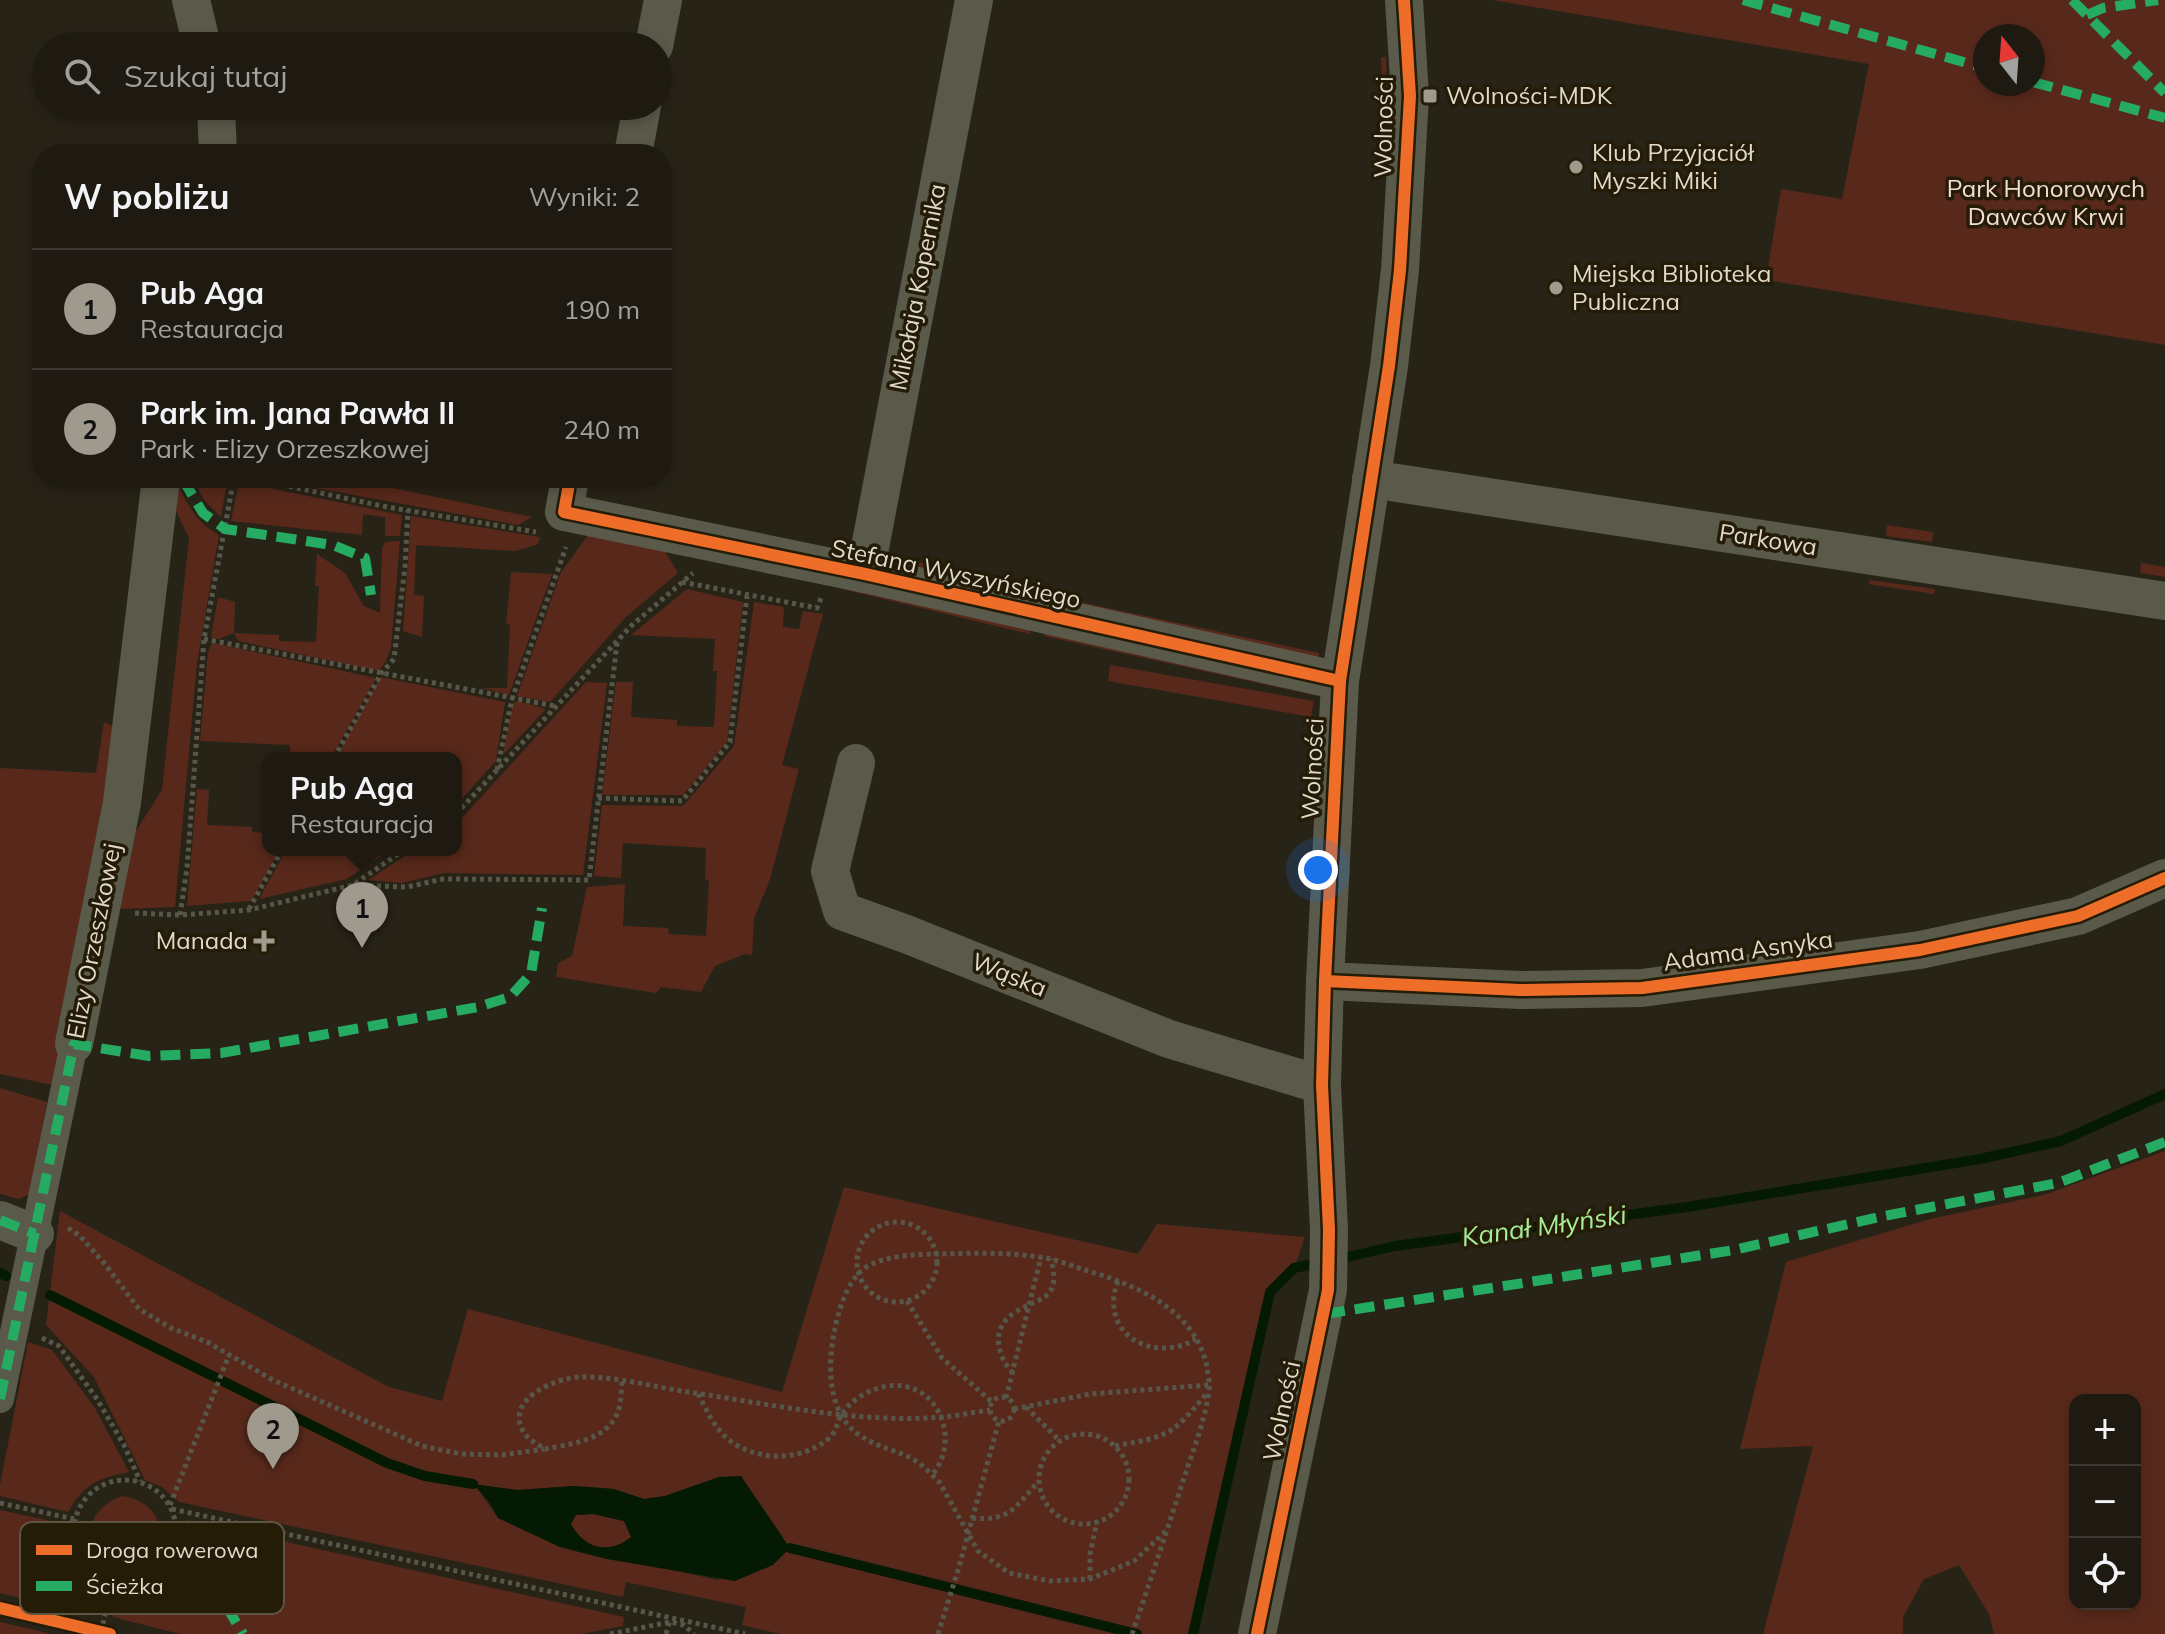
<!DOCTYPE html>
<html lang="pl">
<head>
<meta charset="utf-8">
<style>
  body { margin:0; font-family:Mulish,sans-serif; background:#2b271f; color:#f1f3f6 }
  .controls { position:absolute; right:24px; bottom:24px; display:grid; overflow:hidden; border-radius:16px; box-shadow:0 4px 12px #0003 }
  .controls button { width:72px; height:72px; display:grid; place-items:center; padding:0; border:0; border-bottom:2px solid #3c3831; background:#1e1a11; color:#f1f3f6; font:40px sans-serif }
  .compass { position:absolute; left:1973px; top:24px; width:72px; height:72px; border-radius:50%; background:#1e1a11; box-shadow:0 4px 12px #0003; rotate:343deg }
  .you { position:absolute; left:1318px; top:870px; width:28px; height:28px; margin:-20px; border:6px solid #fff; border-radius:50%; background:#1a73e8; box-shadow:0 0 0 12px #1a73e833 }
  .badge { display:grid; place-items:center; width:52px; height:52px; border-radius:50%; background:#9f9a8d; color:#111; font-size:26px; font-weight:700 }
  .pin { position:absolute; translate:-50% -66px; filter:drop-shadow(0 2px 4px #0008) }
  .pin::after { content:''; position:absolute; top:42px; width:28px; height:24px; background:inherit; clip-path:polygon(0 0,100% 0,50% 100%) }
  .popup { position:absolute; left:262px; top:752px; width:200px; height:104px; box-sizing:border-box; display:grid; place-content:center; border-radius:16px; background:#1e1a11; filter:drop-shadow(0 2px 6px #0005); font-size:26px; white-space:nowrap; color:#a1a19f }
  .popup b { font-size:30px; color:#f1f3f6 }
  .popup::after { content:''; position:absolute; left:50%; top:100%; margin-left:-16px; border:16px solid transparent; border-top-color:#1e1a11 }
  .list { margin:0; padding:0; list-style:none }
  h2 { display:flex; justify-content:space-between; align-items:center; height:104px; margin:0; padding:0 32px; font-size:34px }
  h2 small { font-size:26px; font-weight:400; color:#a1a19f }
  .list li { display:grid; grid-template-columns:52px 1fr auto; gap:24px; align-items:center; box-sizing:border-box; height:120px; padding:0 32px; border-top:2px solid #3c3831 }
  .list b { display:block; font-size:30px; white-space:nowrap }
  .list p { margin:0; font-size:26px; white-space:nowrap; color:#a1a19f }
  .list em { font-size:26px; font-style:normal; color:#a1a19f }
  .icon { flex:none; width:44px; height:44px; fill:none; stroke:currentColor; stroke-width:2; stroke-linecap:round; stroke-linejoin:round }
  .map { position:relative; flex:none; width:2165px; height:1634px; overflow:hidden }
  .search { position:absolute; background:#1e1a11; box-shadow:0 4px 12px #0003; left:32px; top:32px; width:640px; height:88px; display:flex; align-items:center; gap:20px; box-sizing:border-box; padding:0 28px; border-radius:44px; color:#a1a19f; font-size:30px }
  .panel { position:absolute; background:#1e1a11; box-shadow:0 4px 12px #0003; left:32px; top:144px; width:640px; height:344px; border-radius:32px }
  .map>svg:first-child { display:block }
  .green { fill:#58291b; fill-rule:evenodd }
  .water { fill:#051a02; fill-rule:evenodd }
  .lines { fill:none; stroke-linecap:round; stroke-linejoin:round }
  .stream { stroke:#051a02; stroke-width:10 }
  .path { stroke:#575749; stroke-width:5; stroke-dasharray:4 4; stroke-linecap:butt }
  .pedestrian { stroke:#595a4a; stroke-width:28 }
  .minor { stroke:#595a4a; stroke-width:38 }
  .quiet { stroke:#26ab63; stroke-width:10; stroke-dasharray:20 10; stroke-linecap:butt }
  .cycleway-casing { stroke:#251c07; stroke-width:17 }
  .cycleway { stroke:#ee6e29; stroke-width:12 }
  .poi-dot { fill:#9f9a8d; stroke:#251c07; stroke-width:3 }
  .labels { text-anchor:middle; stroke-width:7; stroke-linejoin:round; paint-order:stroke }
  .poi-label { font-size:24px; fill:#dfdacd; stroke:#251c07; text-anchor:start }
  .street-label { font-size:24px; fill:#dfdacd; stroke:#251c07 }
  .park-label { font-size:24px; fill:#f2dcd5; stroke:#251c07 }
  .water-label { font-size:26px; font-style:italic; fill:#a6ec99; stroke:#251c07 }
  .key { fill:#251c07; stroke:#5d5542; stroke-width:2 }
  .key-label { font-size:22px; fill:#dfdacd }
</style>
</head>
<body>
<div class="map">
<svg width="2165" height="1634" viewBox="0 0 2165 1634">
  <rect width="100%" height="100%" fill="#282317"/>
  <g class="green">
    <path d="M1493 0H2165V345L1766 280 1781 189 1842 199 1869 64ZM1985 36H2033V84H1985Z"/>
    <polygon points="1381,57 1386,57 1388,128 1384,128"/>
    <path d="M174 478C185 499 196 524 219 535L197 663 175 907 120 909 134 834 162 790 189 538 169 496Z"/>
    <polygon points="193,478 210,478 227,482 221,517 204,500"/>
    <polygon points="261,478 345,478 532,517 518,525"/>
    <polygon points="239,482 402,515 400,536 385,536 385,517 363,514 362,535 231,521"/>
    <polygon points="411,516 540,537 538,544 516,551 416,545 414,595 424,596 422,637 403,631"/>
    <polygon points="1887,525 1933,532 1932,542 1886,536"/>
    <polygon points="589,534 664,550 678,573 626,617 550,702 517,696 561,572"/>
    <polygon points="400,541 391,647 386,661 379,671 238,641 234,633 219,639 211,637 218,597 235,602 234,633 279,635 279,641 316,642 319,586 315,586 317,554 345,573 364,606 380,613 382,548 385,542"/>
    <polygon points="901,557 1037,593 1035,603 898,566"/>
    <polygon points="2141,563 2165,567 2165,577 2140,573"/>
    <polygon points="511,572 552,574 509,695 482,688 507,688 510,625 506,624"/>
    <polygon points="1870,580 1935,589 1934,594 1868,584"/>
    <polygon points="845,584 1030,627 1030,634 838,588"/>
    <polygon points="687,589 743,602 727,742 683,795 602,795 616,682 633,682 631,717 677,720 677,726 714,727 717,671 713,671 715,639 631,635"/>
    <polygon points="1056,597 1319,653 1318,663 1053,606"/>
    <polygon points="754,602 784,607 783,627 799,629 803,611 823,614 782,765 799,769 770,879 754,919 752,955 745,954 715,966 701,992 661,987 656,993 556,977 558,963 572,956 587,887 625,884 623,926 668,928 669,934 706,936 709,880 705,879 706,848 623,843 621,878 594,876 602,805 683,806 734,746"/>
    <polygon points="1045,630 1319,690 1318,696 1044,636"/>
    <polygon points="212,643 213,643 376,678 331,758 290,758 290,745 200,741 208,652"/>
    <polygon points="1110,665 1314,701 1311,717 1108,681"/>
    <polygon points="380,677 505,702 496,761 456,805 456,758 336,758"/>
    <polygon points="586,682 607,683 583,875 444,873 402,883 368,880 414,850 456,850 456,822 463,817"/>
    <polygon points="518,701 546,709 503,755 513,703"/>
    <polygon points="104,722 120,729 52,1085 0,1074 0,768 96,773"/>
    <polygon points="197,789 209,790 207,825 252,827 252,832 268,833 268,850 280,850 251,901 187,906"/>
    <polygon points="286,850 390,850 347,879 259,899"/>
    <polygon points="0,1088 47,1102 29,1194 19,1199 0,1194"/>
    <path d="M2165 1151V1634H1994L1989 1614 1959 1565 1924 1579 1903 1617V1634H1763L1813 1446 1740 1449 1786 1262 1930 1219 2044 1195ZM2075 1400H2135V1604H2075Z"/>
    <path d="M844 1187 1138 1254 1157 1224 1305 1237 1294 1268 1270 1292 1193 1634H780L742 1625 746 1607 626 1582 623 1597 179 1502 162 1487 145 1480 94 1377 46 1325 60 1211 389 1387 442 1401 468 1309 782 1392ZM719 1477 774 1528 790 1548 717 1580 665 1568 607 1559 560 1547 498 1518 475 1485 517 1490 574 1486 614 1489 644 1499 665 1496Z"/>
    <path d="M28 1342 52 1350 95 1408 129 1472C97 1479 85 1483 68 1512L0 1496V1485Z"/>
    <path d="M122 1496C172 1503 172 1560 122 1565L131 1525 124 1523 119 1525 116 1531 120 1538 114 1564C78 1545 87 1508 122 1496Z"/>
    <polygon points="0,1510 65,1524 70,1546 64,1554 72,1567 78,1565 88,1577 107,1586 101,1612 90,1614 0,1593"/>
    <path d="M593 1514 624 1521 632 1537C609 1555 584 1549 571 1524L576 1515Z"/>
    <path d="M187 1520 624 1617 623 1626 581 1634H180L113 1617 117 1590C139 1588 174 1583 181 1558 185 1546 185 1532 187 1520Z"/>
    <polygon points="0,1622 52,1634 0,1634"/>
  </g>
  <path class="water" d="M741 1476 790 1548 773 1565 735 1581 607 1559 560 1547 498 1518 490 1503 473 1484 517 1490 574 1486 614 1489 644 1499 665 1496 719 1477ZM593 1514 624 1521 631 1537C609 1555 584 1549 571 1524L576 1515Z"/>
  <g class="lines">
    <g class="stream">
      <polyline points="1335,1260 1395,1246 1687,1207 1980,1159 2061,1141 2165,1094"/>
      <polyline points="0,1273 6,1276"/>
      <polyline points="50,1295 387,1463 425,1476 473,1484"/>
      <polyline points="790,1548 1137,1634"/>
      <polyline points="1193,1634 1270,1292 1294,1268 1319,1263"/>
    </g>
    <g class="path">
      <polyline points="250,478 387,507 536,532"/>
      <polyline points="682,582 817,608 821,598"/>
      <polyline points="204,639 555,706"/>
      <polyline points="334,758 381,674 394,659 405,566 408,510"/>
      <polyline points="497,770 512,699 566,547"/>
      <polyline points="598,798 682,801 730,742 747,596"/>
      <polyline points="456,814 631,626 693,573"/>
      <polyline points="353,885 407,887 443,879 589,880 617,643"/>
      <polyline points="249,909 282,850"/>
      <polyline points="135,913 180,915 249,910 353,885 404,850"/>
      <polyline points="180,915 187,868 204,639 234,478"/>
      <circle cx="897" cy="1262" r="40"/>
      <polyline points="68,1228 80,1236 104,1263 139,1309 171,1328 207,1342 273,1380 422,1446 461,1454 502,1455 544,1449"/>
      <path d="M1118 1281C1098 1332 1151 1365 1196 1339"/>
      <polyline points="907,1301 942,1358 992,1402"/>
      <polyline points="42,1338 59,1346 97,1399 124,1445 140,1481"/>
      <path d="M1013 1373C996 1355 991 1328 1014 1313 1039 1296 1062 1302 1051 1259"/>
      <path d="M622 1382C621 1392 621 1405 617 1414 605 1441 570 1444 545 1449 536 1443 526 1439 522 1429 507 1398 556 1378 580 1377 615 1376 654 1387 688 1392 771 1404 858 1424 942 1417 958 1416 974 1412 990 1410"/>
      <path d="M698 1394C707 1410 714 1428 729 1440 757 1461 798 1462 827 1440 837 1432 836 1424 842 1414 851 1399 872 1388 888 1386 938 1379 962 1440 932 1475"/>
      <circle cx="1002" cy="1409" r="12"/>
      <polyline points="1006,1398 1041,1257"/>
      <polyline points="1026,1407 1060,1441"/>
      <polyline points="1014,1409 1090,1394 1209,1385"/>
      <circle cx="1084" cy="1479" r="45"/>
      <path d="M1115 1446C1170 1436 1171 1436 1207 1393"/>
      <circle cx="125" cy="1531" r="51"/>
      <polyline points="0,1503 74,1519"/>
      <polyline points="170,1505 229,1355"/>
      <polyline points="172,1509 745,1634"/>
      <path d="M972 1518C1010 1522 1016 1506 1039 1481"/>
      <polyline points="1090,1579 1090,1554 1097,1521"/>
      <polyline points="101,1632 123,1537"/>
      <polyline points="610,1634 670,1622 684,1625 694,1634"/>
      <polyline points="666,1634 670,1620"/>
      <polyline points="938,1634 959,1567 999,1421"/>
      <path d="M1132 1634C1150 1582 1167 1530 1184 1478 1193 1451 1205 1420 1209 1391 1210 1384 1208 1374 1207 1367 1195 1309 1136 1285 1085 1270 1072 1266 1058 1260 1045 1258 1011 1252 975 1253 942 1254 919 1254 877 1255 860 1272 845 1287 838 1313 834 1333 829 1359 828 1393 842 1416 858 1444 887 1446 913 1459 923 1465 932 1475 940 1483L978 1551 1009 1573 1050 1581 1090 1579 1134 1561 1167 1530"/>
    </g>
    <polyline class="pedestrian" points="0,1399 74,1044"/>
    <g class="minor">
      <polyline points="191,0 202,46"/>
      <polyline points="654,46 663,0"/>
      <polyline points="216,106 218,154"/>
      <polyline points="633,154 642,106"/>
      <polyline points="570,478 564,512 865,574 1340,681"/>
      <polyline points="1371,479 2165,601"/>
      <polyline points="865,574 974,0"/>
      <polyline points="856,763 830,871 842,911 906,934 1169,1039 1322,1085"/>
      <polyline points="1325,981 1520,990 1642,988 1920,950 2078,916 2165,878"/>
      <polyline points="74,1044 122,803 161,478"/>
      <polyline points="0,1220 35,1234"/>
      <polyline points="1257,1634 1328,1290 1329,1230 1322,1085 1325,981 1340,681 1389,366 1400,270 1410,96 1404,0"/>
    </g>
    <g class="quiet">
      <polyline points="1743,0 1985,68"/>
      <polyline points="2072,0 2165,93"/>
      <polyline points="2087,15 2103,8 2158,0"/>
      <polyline points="2033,82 2165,118"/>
      <polyline points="182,478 203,513 225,529 333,545 365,558 371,595"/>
      <polyline points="0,1220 35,1234"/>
      <polyline points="1325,1314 1734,1250 1884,1216 2058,1183 2165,1142"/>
      <polyline points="0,1399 74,1044 149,1056 221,1053 478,1007 510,997 531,974 542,908"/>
      <polyline points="177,1530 201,1564 243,1634"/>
    </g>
    <defs>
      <g id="cycleway">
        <polyline points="570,478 564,512 865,574 1340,681"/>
        <polyline points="1325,981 1520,990 1642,988 1920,950 2078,916 2165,878"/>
        <polyline points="0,1608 110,1634"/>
        <polyline points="1257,1634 1328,1290 1329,1230 1322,1085 1325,981 1340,681 1389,366 1400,270 1410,96 1404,0"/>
      </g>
    </defs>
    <use href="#cycleway" class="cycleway-casing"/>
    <use href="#cycleway" class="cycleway"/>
  </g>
  <g class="poi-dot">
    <rect x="1422" y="88" width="16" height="16" rx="4"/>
    <circle cx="1576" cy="167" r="8"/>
    <circle cx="1556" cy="288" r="8"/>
    <path d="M260 929h8v8h8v8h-8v8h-8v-8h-8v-8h8z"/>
  </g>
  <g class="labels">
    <g class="poi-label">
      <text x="1446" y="104">Wolności-MDK</text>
      <text x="1592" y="161">Klub Przyjaciół<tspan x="1592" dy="28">Myszki Miki</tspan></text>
      <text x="1572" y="282">Miejska Biblioteka<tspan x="1572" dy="28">Publiczna</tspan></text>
      <text x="248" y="949" text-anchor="end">Manada</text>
    </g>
    <g class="street-label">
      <text transform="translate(1384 127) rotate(-89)" y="8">Wolności</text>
      <text transform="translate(918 287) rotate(-79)" y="8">Mikołaja Kopernika</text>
      <text transform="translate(1768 540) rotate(9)" y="8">Parkowa</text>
      <text transform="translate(956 574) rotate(12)" y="8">Stefana Wyszyńskiego</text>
      <text transform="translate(1313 769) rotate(-87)" y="8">Wolności</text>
      <text transform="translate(94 941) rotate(-79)" y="8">Elizy Orzeszkowej</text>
      <text transform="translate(1748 951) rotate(-8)" y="8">Adama Asnyka</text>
      <text transform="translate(1009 975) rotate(22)" y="8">Wąska</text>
      <text transform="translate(1282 1411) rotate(-78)" y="8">Wolności</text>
    </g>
    <g class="park-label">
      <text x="2046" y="197">Park Honorowych<tspan x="2046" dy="28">Dawców Krwi</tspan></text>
    </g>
    <g class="water-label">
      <text transform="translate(1544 1226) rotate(-8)" y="9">Kanał Młyński</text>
    </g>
  </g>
  <rect x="20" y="1522" width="264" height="92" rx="12" class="key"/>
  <rect x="36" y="1545" width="36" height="10" fill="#ee6e29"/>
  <rect x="36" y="1581" width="36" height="10" fill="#26ab63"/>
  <g class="key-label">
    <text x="86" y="1558">Droga rowerowa</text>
    <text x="86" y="1594">Ścieżka</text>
  </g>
</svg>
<div class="controls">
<button>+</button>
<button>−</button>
<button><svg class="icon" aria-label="locate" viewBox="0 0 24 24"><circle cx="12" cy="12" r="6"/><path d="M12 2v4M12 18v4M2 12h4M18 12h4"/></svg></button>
</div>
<svg class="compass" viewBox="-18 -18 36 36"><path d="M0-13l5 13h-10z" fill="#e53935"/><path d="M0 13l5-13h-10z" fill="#a1a19f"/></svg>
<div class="you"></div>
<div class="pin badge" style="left:362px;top:948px">1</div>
<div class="popup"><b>Pub Aga</b>Restauracja</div>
<div class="pin badge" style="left:273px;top:1469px">2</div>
<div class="search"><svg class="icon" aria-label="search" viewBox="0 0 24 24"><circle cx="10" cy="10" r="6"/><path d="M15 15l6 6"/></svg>Szukaj tutaj</div>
<section class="panel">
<h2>W pobliżu<small>Wyniki: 2</small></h2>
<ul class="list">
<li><span class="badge">1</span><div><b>Pub Aga</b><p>Restauracja</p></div><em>190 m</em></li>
<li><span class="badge">2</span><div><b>Park im. Jana Pawła II</b><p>Park · Elizy Orzeszkowej</p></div><em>240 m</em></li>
</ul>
</section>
</div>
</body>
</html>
